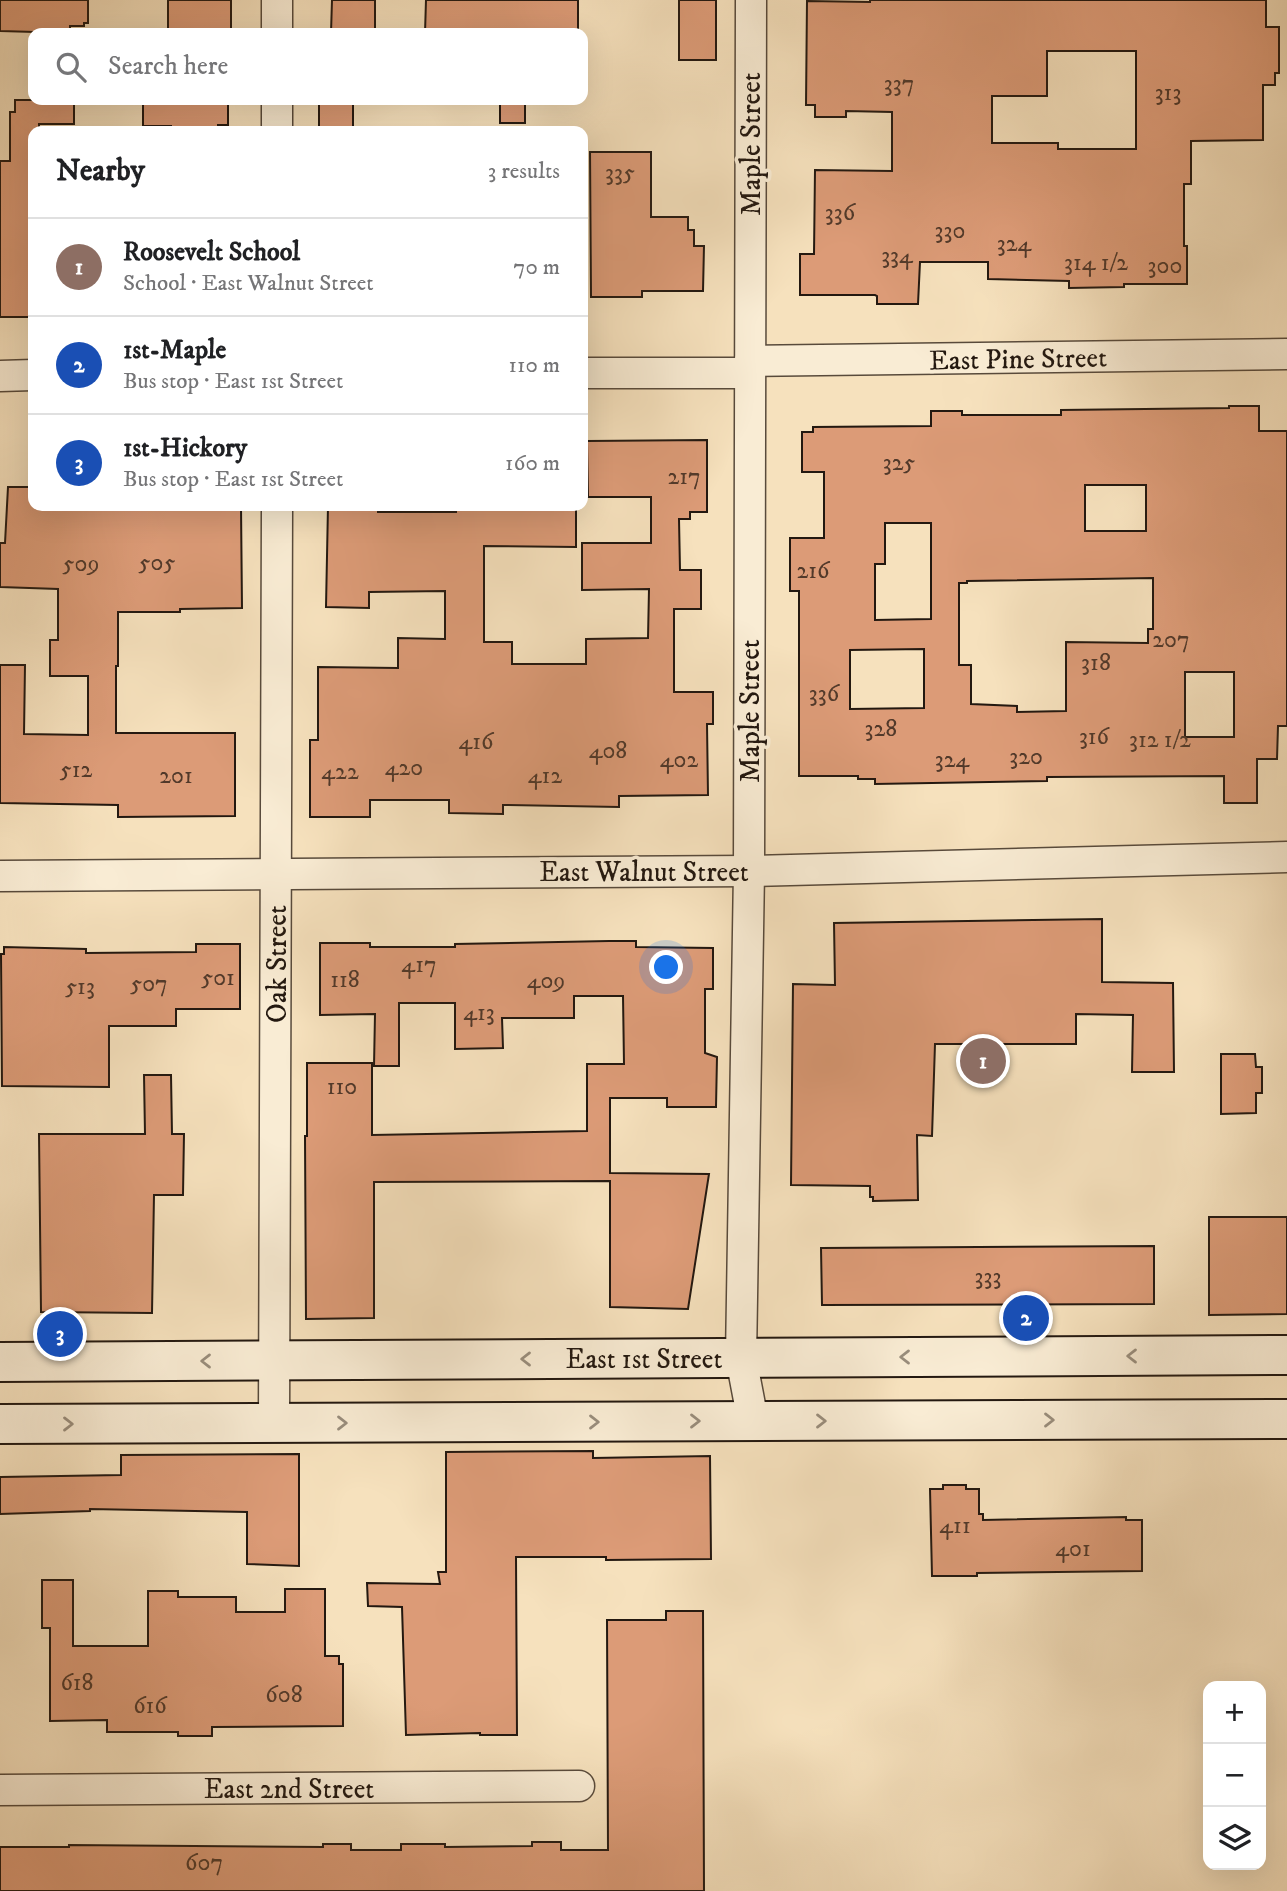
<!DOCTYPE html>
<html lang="en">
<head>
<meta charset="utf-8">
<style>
  body { margin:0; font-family:"IM FELL DW Pica",serif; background:#f2f2f2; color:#202124 }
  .controls { position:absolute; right:21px; bottom:21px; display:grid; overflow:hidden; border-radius:14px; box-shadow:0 7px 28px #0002 }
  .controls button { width:63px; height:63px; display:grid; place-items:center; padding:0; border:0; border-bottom:2px solid #e0e0e0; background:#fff; color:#202124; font:35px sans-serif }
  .you { position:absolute; left:667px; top:968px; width:24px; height:24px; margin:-18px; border:5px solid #fff; border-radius:50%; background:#1a73e8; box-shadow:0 0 0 10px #1a73e833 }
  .badge { display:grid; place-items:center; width:46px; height:46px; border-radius:50%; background:#db2777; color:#fff; font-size:23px; font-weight:700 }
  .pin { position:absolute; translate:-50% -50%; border:4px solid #fff; box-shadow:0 2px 7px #0006 }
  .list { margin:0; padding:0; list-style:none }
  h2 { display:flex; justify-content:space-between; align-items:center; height:91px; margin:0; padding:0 28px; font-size:30px }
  h2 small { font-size:23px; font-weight:400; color:#757577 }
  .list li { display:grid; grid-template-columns:46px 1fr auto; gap:21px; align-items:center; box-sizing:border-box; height:98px; padding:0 28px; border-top:2px solid #e0e0e0 }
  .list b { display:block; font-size:26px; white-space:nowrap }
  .list p { margin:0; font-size:23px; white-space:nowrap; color:#757577 }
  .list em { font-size:23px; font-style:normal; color:#757577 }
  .icon { flex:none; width:38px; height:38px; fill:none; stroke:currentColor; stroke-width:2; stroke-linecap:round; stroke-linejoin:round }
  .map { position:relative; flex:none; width:1287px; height:1891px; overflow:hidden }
  .search { position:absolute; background:#fff; box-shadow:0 7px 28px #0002; left:28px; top:28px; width:560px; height:77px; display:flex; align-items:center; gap:18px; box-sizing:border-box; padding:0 24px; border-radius:14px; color:#757577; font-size:26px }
  .panel { position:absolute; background:#fff; box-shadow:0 7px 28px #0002; left:28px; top:126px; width:560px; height:385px; border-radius:14px }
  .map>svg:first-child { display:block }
  .building { fill:#dc9b77; stroke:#231810; stroke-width:2; fill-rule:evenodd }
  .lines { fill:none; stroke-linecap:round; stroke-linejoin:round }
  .minor-casing { stroke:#584a3b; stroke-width:33 }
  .secondary-casing { stroke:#231810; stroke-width:42 }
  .minor { stroke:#f9ecd4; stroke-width:30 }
  .secondary { stroke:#f9ecd4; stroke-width:38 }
  .oneway { stroke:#998d7c }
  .labels { text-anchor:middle; stroke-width:7; stroke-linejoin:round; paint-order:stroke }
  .number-label { font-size:24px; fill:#51392a }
  .street-label { font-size:28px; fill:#231810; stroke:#f9ecd4 }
</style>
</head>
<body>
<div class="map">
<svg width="1287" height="1891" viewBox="0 0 1287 1891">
  <rect width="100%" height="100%" fill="#f6e1bd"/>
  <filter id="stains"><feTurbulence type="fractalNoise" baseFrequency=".00286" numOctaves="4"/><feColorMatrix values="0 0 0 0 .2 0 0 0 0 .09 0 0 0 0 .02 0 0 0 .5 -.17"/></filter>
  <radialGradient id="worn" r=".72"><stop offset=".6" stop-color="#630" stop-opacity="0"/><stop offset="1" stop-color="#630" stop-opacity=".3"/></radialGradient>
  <g class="building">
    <polygon points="0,0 88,0 88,23 84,23 84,26 70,26 70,33 0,31"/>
    <rect x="168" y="0" width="63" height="33"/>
    <polygon points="332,0 375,0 375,33 331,33"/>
    <polygon points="426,0 578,0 578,33 544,33 544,29 476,29 476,33 425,33"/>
    <rect x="679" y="0" width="37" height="60"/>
    <path d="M870 0H1266V27H1279V73H1275V85H1263V140L1191 141V184H1184V246H1187V284H1124V287L1069 288V281L988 279V262H920L918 304H877V296L875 295H800V254H814L815 170 892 171V112L846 111V117H815V105H806L807 1 870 2ZM1047 51H1136V149H1058V143H992V96H1047Z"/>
    <polygon points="15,100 74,100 74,124 39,124 39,131 33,131 33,317 0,317 0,161 10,161 10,112 15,112"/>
    <polygon points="143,100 228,100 228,125 218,125 218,130 171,130 171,126 143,126"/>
    <rect x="319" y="100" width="34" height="27"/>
    <rect x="500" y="100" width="25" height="23"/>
    <polygon points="590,152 651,152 651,217 688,217 688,230 694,230 694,246 704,246 703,291 642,291 642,297 591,297"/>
    <path d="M1229 406H1259V431H1287V726H1278L1277 759H1257V803H1224V776L1047 777V781L875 784V779H858V776H799V591H790V538H824V472H802V432H813V427L931 426V411H962V415H1061V410L1229 408ZM1085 485H1146V531H1085ZM885 523H931V619L875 620V564H885ZM1153 578V629H1148V643L1066 642V711L1017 712V706L971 704V665H959V583H967V581ZM924 649V708L850 709V650ZM1185 672H1234V737H1185Z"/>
    <polygon points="707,440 707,512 690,512 690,519 679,519 680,570 701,570 701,609 674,609 674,692 713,692 713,724 707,724 708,795 619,796 619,807 503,805 503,814 449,813 449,800 370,800 370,817 310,817 310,740 318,740 318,667 398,668 398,638 445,639 445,591 369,592 369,608 326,607 328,506 378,506 378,512 456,512 456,506 576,506 576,547 484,546 484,642 512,642 512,664 586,664 586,639 648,638 649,589 582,590 582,543 651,543 651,497 588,497 587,441"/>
    <polygon points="8,487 33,487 33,506 241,506 242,608 180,609 180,612 118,612 118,666 116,666 116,733 235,733 235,816 118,817 118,805 0,803 0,665 25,665 24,734 88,735 88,676 50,676 50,640 58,640 58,589 0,587 0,543 5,543"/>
    <polygon points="1102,919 1102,982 1173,983 1174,1072 1132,1072 1133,1015 1076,1014 1076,1044 935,1044 932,1136 917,1135 918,1200 873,1201 873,1197 870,1197 870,1186 791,1185 793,984 835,985 834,923"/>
    <polygon points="609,941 636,941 636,947 713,948 713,989 705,989 705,1053 717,1057 716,1107 667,1107 667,1098 610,1098 610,1173 709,1174 688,1309 610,1307 610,1181 374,1182 374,1318 306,1319 305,1136 307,1136 307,1063 372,1063 372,1135 587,1131 587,1064 624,1064 623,996 574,996 574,1018 502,1018 503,1048 455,1049 455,1003 399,1003 399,1066 374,1066 375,1014 320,1015 320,943 370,943 370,947 455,947 455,944"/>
    <polygon points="196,944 240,944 240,1009 176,1009 176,1026 109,1026 109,1087 2,1086 1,954 4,954 4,947 86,949 86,953 196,952"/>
    <polygon points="1221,1054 1255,1054 1256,1067 1262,1067 1262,1093 1256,1093 1256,1113 1221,1114"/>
    <polygon points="144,1075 171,1075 172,1134 184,1134 183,1195 154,1195 152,1313 41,1312 39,1134 145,1134"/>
    <polygon points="1209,1217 1287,1217 1287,1314 1209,1315"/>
    <polygon points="1154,1246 1154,1304 822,1305 821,1248"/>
    <polygon points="593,1451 593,1458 710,1456 711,1559 606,1560 606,1557 516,1557 517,1735 480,1735 480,1733 406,1735 402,1607 368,1606 367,1583 440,1584 438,1572 446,1572 446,1452"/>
    <polygon points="299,1454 299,1566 247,1564 247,1512 90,1509 90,1511 0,1514 0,1477 121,1475 121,1455"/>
    <polygon points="943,1485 966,1485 966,1489 979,1489 979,1514 983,1514 983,1520 1126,1517 1126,1520 1142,1520 1142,1571 977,1573 977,1576 932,1576 930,1489 943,1489"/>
    <polygon points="42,1580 73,1580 73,1646 148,1646 148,1591 178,1591 178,1597 236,1597 236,1612 285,1612 285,1589 325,1589 325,1656 339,1656 339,1664 343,1664 343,1726 212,1727 212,1736 178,1736 178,1732 107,1732 107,1720 50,1721 50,1628 42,1628"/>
    <polygon points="666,1611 703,1611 704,1891 0,1891 0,1847 69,1847 69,1845 323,1847 323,1844 351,1844 351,1850 401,1850 401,1844 445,1844 445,1847 532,1846 532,1842 561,1842 561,1850 608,1850 607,1620 666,1620"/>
  </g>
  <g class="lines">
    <defs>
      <g id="minor">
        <polyline points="277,0 277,33"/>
        <polyline points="751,0 749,871 741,1358 753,1421"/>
        <polyline points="277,100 277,131"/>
        <polyline points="750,361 1287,354"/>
        <polyline points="583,373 750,373"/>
        <polyline points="0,376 33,375"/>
        <polyline points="0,876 749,871 1287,857"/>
        <polyline points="274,1423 277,506"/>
        <polyline points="0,1790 579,1786"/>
      </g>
      <g id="secondary">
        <polyline points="0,1362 1287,1355"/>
        <polyline points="0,1424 1287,1419"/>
      </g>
    </defs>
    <use href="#minor" class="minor-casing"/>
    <use href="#secondary" class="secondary-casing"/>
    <use href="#minor" class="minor"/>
    <use href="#secondary" class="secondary"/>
  </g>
  <defs><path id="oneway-chevron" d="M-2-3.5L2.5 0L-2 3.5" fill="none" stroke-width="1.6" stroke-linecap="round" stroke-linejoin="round" transform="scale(1.75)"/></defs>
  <g class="oneway">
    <use href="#oneway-chevron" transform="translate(1132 1356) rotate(180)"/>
    <use href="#oneway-chevron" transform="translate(905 1357) rotate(180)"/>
    <use href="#oneway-chevron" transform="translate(526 1359) rotate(180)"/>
    <use href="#oneway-chevron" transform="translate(206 1361) rotate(180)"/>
    <use href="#oneway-chevron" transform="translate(1049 1420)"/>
    <use href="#oneway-chevron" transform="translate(695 1421)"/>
    <use href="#oneway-chevron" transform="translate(821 1421)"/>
    <use href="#oneway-chevron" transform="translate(594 1422)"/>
    <use href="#oneway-chevron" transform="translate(342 1423)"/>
    <use href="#oneway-chevron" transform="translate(68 1424)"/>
  </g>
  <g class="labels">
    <g class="number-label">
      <text x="899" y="91">337</text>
      <text x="1168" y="100">313</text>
      <text x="620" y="180">335</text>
      <text x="840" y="220">336</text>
      <text x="950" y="238">330</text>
      <text x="1014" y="251">324</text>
      <text x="897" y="263">334</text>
      <text x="1096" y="270">314 1/2</text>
      <text x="1165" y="273">300</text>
      <text x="899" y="470">325</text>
      <text x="684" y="484">217</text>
      <text x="157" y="570">505</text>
      <text x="81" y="571">509</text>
      <text x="813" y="578">216</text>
      <text x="1171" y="647">207</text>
      <text x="1096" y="670">318</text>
      <text x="824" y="701">336</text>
      <text x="881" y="736">328</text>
      <text x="1094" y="744">316</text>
      <text x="1160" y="747">312 1/2</text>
      <text x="476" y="749">416</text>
      <text x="608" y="758">408</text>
      <text x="1026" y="764">320</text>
      <text x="679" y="767">402</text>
      <text x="952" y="767">324</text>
      <text x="404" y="775">420</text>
      <text x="76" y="777">512</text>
      <text x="340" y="779">422</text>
      <text x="176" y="783">201</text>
      <text x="545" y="783">412</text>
      <text x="419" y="972">417</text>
      <text x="218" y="985">501</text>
      <text x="345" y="987">118</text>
      <text x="546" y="988">409</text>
      <text x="149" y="991">507</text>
      <text x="80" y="994">513</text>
      <text x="479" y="1020">413</text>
      <text x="342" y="1094">110</text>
      <text x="988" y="1284">333</text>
      <text x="955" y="1533">411</text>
      <text x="1073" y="1556">401</text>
      <text x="77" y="1690">618</text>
      <text x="284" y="1702">608</text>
      <text x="150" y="1713">616</text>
      <text x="204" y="1870">607</text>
    </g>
    <g class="street-label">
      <text transform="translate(750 144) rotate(-90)" y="10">Maple Street</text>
      <text transform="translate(1018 358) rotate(-1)" y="10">East Pine Street</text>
      <text transform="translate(749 711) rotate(-90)" y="10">Maple Street</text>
      <text x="644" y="881">East Walnut Street</text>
      <text transform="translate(276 964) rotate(-90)" y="10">Oak Street</text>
      <text x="644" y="1368">East 1st Street</text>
      <text x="289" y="1798">East 2nd Street</text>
    </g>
  </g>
  <rect width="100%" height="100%" filter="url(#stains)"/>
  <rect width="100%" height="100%" fill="url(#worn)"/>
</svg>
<div class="controls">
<button>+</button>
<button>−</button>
<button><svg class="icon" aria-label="layers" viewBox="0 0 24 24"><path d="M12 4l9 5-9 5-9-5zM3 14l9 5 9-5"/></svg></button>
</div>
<div class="you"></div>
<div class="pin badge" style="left:983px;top:1061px;background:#8d6e63">1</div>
<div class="pin badge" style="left:1026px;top:1318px;background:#1a4fb4">2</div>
<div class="pin badge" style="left:60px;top:1334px;background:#1a4fb4">3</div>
<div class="search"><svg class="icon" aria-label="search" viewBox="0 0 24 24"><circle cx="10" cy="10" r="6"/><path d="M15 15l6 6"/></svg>Search here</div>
<section class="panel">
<h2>Nearby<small>3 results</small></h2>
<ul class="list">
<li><span class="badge" style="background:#8d6e63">1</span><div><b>Roosevelt School</b><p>School · East Walnut Street</p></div><em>70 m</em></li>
<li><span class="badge" style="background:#1a4fb4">2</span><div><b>1st-Maple</b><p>Bus stop · East 1st Street</p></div><em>110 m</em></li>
<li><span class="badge" style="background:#1a4fb4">3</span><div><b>1st-Hickory</b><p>Bus stop · East 1st Street</p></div><em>160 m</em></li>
</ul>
</section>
</div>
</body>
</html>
